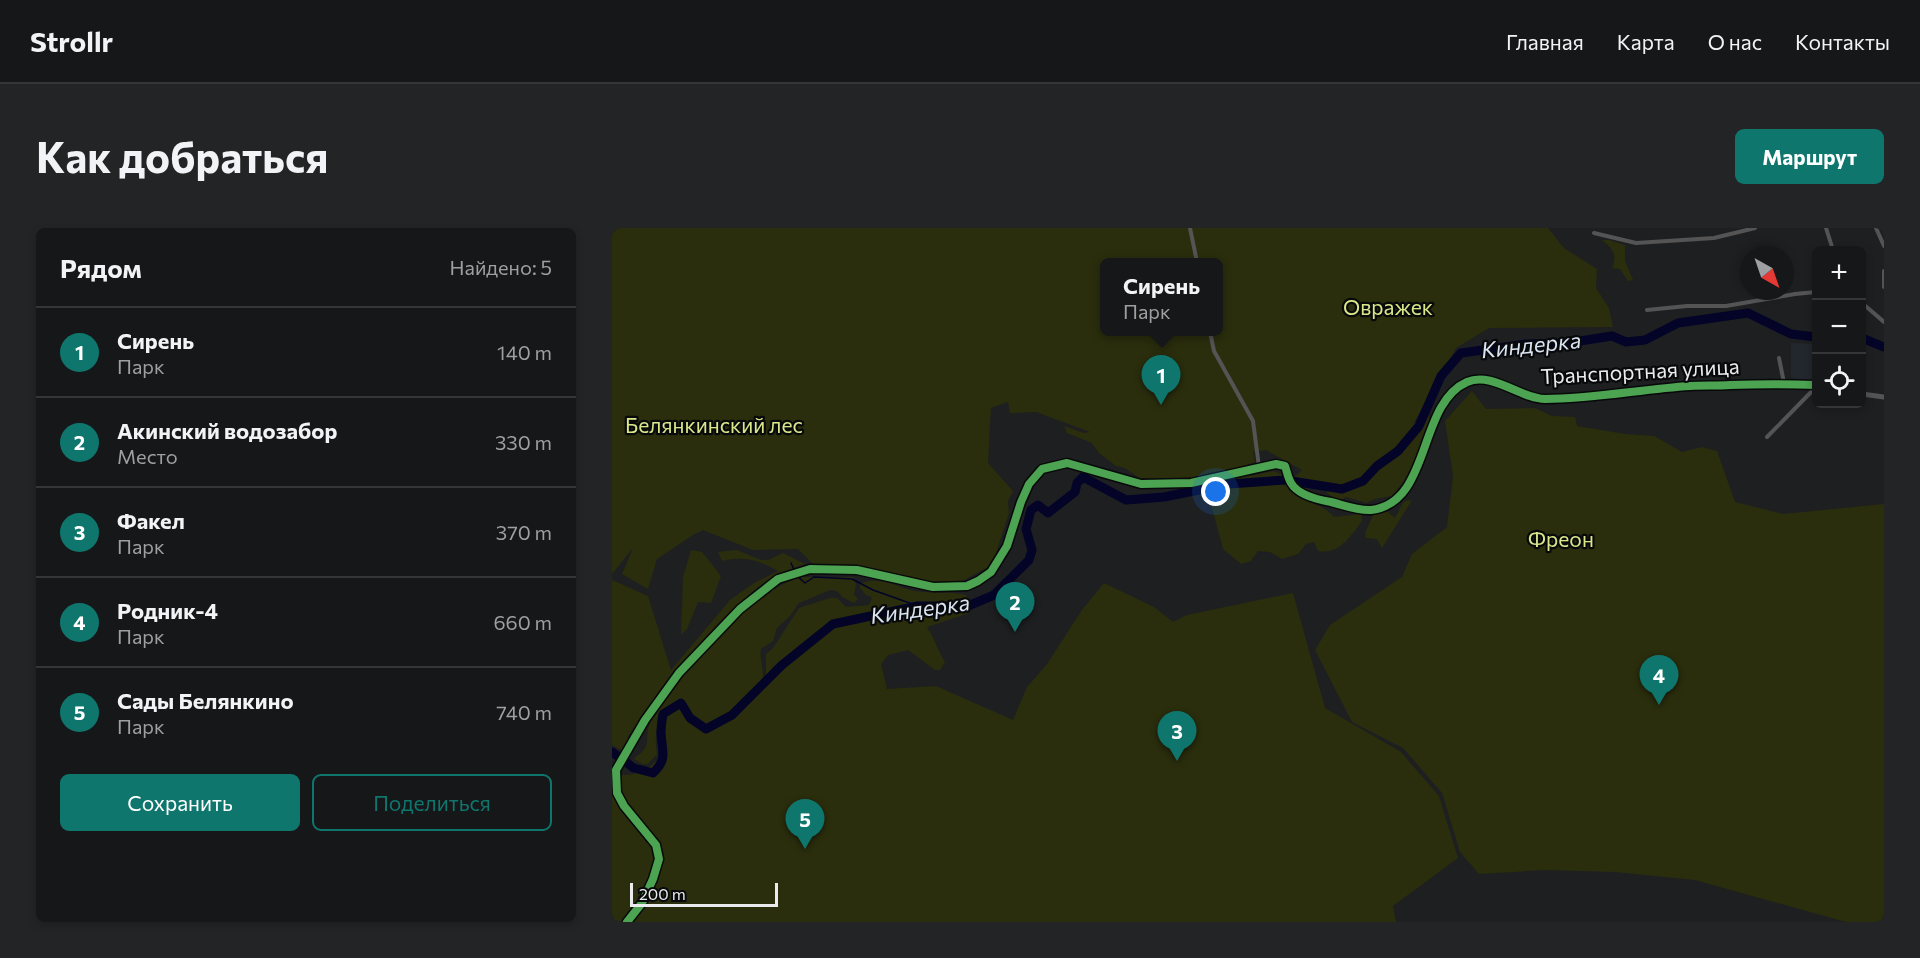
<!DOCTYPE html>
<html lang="ru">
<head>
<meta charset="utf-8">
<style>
  body { margin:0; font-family:Commissioner,sans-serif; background:#232425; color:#f1f3f6 }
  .controls { position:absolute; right:18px; top:18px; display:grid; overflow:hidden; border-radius:9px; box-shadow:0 3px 9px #0003 }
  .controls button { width:54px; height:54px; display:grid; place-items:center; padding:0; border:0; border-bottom:2px solid #353637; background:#161718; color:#f1f3f6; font:30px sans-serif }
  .compass { position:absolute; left:1128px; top:18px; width:54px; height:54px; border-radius:50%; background:#161718; box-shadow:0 3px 9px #0003; rotate:140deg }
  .scale { position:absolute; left:18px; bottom:15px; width:148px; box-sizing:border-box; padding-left:6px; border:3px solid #eaebed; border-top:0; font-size:16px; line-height:21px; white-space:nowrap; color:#eaebed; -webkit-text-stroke:4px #08090a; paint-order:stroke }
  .you { position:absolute; left:604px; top:264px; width:21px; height:21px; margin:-15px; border:4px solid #fff; border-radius:50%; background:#1a73e8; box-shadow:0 0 0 9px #1a73e833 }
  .badge { display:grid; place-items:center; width:39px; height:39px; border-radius:50%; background:#0f766e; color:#fff; font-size:20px; font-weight:700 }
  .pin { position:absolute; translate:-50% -50px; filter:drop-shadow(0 2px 3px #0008) }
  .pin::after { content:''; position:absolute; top:32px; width:21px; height:18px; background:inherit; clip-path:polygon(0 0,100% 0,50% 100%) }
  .popup { position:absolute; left:488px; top:30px; width:123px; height:78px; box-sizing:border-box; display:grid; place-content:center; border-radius:9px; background:#161718; filter:drop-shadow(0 2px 4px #0005); font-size:20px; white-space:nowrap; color:#9e9fa2 }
  .popup b { font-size:22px; color:#f1f3f6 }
  .popup::after { content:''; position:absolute; left:50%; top:100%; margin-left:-12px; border:12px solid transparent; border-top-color:#161718 }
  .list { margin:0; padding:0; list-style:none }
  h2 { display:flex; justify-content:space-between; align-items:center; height:78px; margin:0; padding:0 24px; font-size:26px }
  h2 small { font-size:20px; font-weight:400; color:#9e9fa2 }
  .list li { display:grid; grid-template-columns:39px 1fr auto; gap:18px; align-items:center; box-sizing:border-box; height:90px; padding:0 24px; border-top:2px solid #353637 }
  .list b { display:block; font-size:22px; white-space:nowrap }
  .list p { margin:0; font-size:20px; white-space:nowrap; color:#9e9fa2 }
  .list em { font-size:20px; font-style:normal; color:#9e9fa2 }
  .actions { display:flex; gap:12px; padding:18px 24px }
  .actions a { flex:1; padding:14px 0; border:2px solid #0f766e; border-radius:9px; text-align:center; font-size:21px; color:#0f766e }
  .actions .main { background:#0f766e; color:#fff }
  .icon { flex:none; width:33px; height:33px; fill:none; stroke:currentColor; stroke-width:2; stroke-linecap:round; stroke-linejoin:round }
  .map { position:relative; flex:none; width:1272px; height:694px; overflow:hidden; border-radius:9px }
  header { display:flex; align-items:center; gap:36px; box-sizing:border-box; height:84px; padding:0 30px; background:#161718; border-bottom:2px solid #353637 }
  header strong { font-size:28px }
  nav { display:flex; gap:33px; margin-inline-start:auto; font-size:21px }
  .intro { display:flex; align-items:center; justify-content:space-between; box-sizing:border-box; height:144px; padding:0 36px }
  h1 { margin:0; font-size:42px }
  .button { padding:15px 27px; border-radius:9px; background:#0f766e; color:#fff; font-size:21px; font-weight:700 }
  main { display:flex; gap:36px; padding:0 36px }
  aside { flex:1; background:#161718; border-radius:9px; box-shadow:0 3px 9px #0003 }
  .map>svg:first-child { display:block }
  .built { fill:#22272e }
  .green { fill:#2a2e0d; fill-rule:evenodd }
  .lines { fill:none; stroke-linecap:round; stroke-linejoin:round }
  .stream { stroke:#030428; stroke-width:1.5 }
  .river { stroke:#030428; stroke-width:9 }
  .minor { stroke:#545455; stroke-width:4 }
  .tertiary { stroke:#545455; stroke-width:5 }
  .cycleway-casing { stroke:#08090a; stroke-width:11 }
  .cycleway { stroke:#4ca352; stroke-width:8 }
  .labels { text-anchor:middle; stroke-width:4.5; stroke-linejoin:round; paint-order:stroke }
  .park-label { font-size:21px; fill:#dae789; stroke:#08090a }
  .street-label { font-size:21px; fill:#eaebed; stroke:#08090a }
  .water-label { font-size:22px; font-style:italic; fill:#dae4f3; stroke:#08090a }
</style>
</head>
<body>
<header>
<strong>Strollr</strong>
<nav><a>Главная</a><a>Карта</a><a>О нас</a><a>Контакты</a></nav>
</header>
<div class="intro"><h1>Как добраться</h1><a class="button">Маршрут</a></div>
<main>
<aside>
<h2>Рядом<small>Найдено: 5</small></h2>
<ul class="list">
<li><span class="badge">1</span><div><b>Сирень</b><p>Парк</p></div><em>140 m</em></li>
<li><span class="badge">2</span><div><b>Акинский водозабор</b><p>Место</p></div><em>330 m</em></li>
<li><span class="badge">3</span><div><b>Факел</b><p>Парк</p></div><em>370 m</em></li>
<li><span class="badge">4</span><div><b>Родник-4</b><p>Парк</p></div><em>660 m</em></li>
<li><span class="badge">5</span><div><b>Сады Белянкино</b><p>Парк</p></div><em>740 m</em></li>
</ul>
<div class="actions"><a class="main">Сохранить</a><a>Поделиться</a></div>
</aside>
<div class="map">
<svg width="1272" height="694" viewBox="0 0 1272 694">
  <rect width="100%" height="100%" fill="#1e1f20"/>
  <polygon class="built" points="1179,115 1204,116 1204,153 1179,150"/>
  <g class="green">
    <path d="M0 0H936L952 20 985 41 984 60 997 80 1001 99 877 100 844 120 801 196 817 185V199L807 224 793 252 780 268 763 271 755 275 734 269 726 274 712 262 689 260 680 251 690 242 654 222 641 224 643 234 611 245 574 252 527 250 513 240 504 238 487 225 480 215 455 205 452 198 472 205 478 204 424 184 398 185 396 174 379 180 376 235 401 263 396 273 397 285 381 334H378V338L350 353 322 356 246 338 201 336 186 321 141 322 91 302 81 307 45 331 36 361 10 346 21 320 0 346ZM492 34H606V104H492Z"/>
    <path d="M990 12H997L1013 17V33L1021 52 1016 53 1008 41 1000 40C1006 27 1000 20 990 12Z"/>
    <polygon points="860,163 874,181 923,180 940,188 963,189 965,198 1013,206 1042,208 1070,224 1090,219 1105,223 1123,274 1171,286 1272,276 1272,694 1234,694 1083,652 1003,644 933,642 867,646 848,624 830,565 791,520 740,494 703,422 718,397 790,349 800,326 835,299 841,248 833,193"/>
    <path d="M661 243 669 246C671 250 673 256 676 259 688 273 710 275 722 289L749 286 750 293C739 308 727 327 706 323L702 314 694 316 686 326 670 331 658 324 646 323 639 333 629 336 611 321 596 265 602 255Z"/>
    <polygon points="800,272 770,320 765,311 754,310 753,305 762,285 776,284 783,290 792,273"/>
    <polygon points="79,322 90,324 109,348 99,375 86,374 75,401 69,407 71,349"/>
    <path d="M125 322 149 332H156L171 325 193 336C183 340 172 343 163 348 105 383 58 455 16 508L15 519 11 523 0 517V352L36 368 59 442 118 372 142 355 166 343C148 332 130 328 110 333L106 324Z"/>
    <path d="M185 349H241L244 356 242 367 246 371 242 375 230 369 225 363 218 362 187 375 178 388 165 400 161 413 149 421C147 432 152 440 151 451L154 448V426L161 420 187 380 218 370H225L234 379 257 377 260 369 254 367 248 360V356C267 347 284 359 303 363 320 366 337 363 354 367L360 376 357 385 315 399C322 409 326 423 333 434L328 442H323L296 422 276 427 269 436 275 461 324 458 401 492 415 459 435 436 470 382 492 355 542 379 561 394 575 387 681 365 713 480 789 524 827 568 846 630 781 678 784 694H0V548L23 546 13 537 20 532 30 539 36 540 47 531 48 525 46 518 49 489C43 500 43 513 45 526L36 536H30L22 531C27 526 35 521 35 513 36 506 35 501 38 495 66 445 132 372 185 349Z"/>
  </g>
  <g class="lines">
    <polyline class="stream" points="179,335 185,348 193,355 202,349 240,351 261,362 306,378"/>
    <g class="river">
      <polyline points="1250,110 1272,119"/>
      <path d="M0 524 22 540 41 545C56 531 50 524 49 505 49 499 50 492 51 486L69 475 78 490 94 501 120 487 170 437 221 396 306 378H356L382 367 417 332 420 322 414 301 419 282 426 277 436 285 463 264 465 255 471 249 514 272 552 269 617 256 673 252 730 261 751 253 765 238 786 223 807 198 829 148 849 125 915 116 955 115 1000 108 1014 114 1033 112 1066 95 1136 85 1179 106 1204 109"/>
    </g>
    <g class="minor">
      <polyline points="578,0 585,34"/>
      <polyline points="1214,0 1221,22"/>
      <polyline points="1264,0 1272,18"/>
      <polyline points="982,5 1024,15 1102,10 1143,0"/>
      <polyline points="1272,43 1272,59"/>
      <polyline points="1250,75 1272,94"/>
      <polyline points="1035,82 1075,78 1114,78 1183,66 1204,64"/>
      <polyline points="598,104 602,123 641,193 647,239"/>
      <polyline points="1167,130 1172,155"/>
      <polyline points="1155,209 1204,159"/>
      <polyline points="15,694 30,675 41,651 47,631 44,617 12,578 5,565 4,542 33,492 67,445 128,381 166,351 198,341 245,342 321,359 355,358 366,353 379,344 395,318 409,274 417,256 430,241 455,235 529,256 579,255 664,236 673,238 680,257"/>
    </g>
    <g class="tertiary">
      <polyline points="1250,166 1272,169"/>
      <path d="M680 257C696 269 715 274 734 278 741 279 750 282 757 282 804 282 812 203 834 173 840 165 848 155 858 153 885 147 904 169 927 171 963 174 1005 165 1041 161 1095 156 1150 154 1204 157"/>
    </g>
    <defs>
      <path id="cycleway" d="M15 694 30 675 41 651 47 631 44 617 12 578 5 565 4 542 33 492 67 445 128 381 166 351 198 341 245 342 321 359 355 358 366 353 379 344 395 318 409 274 417 256 430 241 455 235 529 256 579 255 664 236 673 238C675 244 676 250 679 255 686 267 707 272 719 274 731 277 747 283 759 282 820 275 805 176 855 154 880 143 909 171 933 171 981 171 1030 161 1078 158 1091 157 1105 158 1118 157 1147 156 1175 156 1204 157"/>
    </defs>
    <use href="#cycleway" class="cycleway-casing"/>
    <use href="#cycleway" class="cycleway"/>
  </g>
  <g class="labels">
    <g class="park-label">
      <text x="776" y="87">Овражек</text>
      <text x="102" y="205">Белянкинский лес</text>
      <text x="949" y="319">Фреон</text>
    </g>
    <g class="street-label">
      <text transform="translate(1028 144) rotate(-3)" y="7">Транспортная улица</text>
    </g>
    <g class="water-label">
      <text transform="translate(919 117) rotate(-6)" y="8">Киндерка</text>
      <text transform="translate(308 381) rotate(-8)" y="8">Киндерка</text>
    </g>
  </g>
</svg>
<div class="controls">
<button>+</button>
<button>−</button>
<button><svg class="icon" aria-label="locate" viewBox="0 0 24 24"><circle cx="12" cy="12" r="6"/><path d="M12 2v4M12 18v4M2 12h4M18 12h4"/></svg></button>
</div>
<svg class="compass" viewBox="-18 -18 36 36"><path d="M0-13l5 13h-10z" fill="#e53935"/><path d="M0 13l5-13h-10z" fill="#9e9fa2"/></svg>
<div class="scale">200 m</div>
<div class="you"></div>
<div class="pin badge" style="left:549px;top:177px">1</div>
<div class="popup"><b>Сирень</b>Парк</div>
<div class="pin badge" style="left:403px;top:404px">2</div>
<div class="pin badge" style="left:565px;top:533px">3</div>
<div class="pin badge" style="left:1047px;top:477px">4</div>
<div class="pin badge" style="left:193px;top:621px">5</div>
</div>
</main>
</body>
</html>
